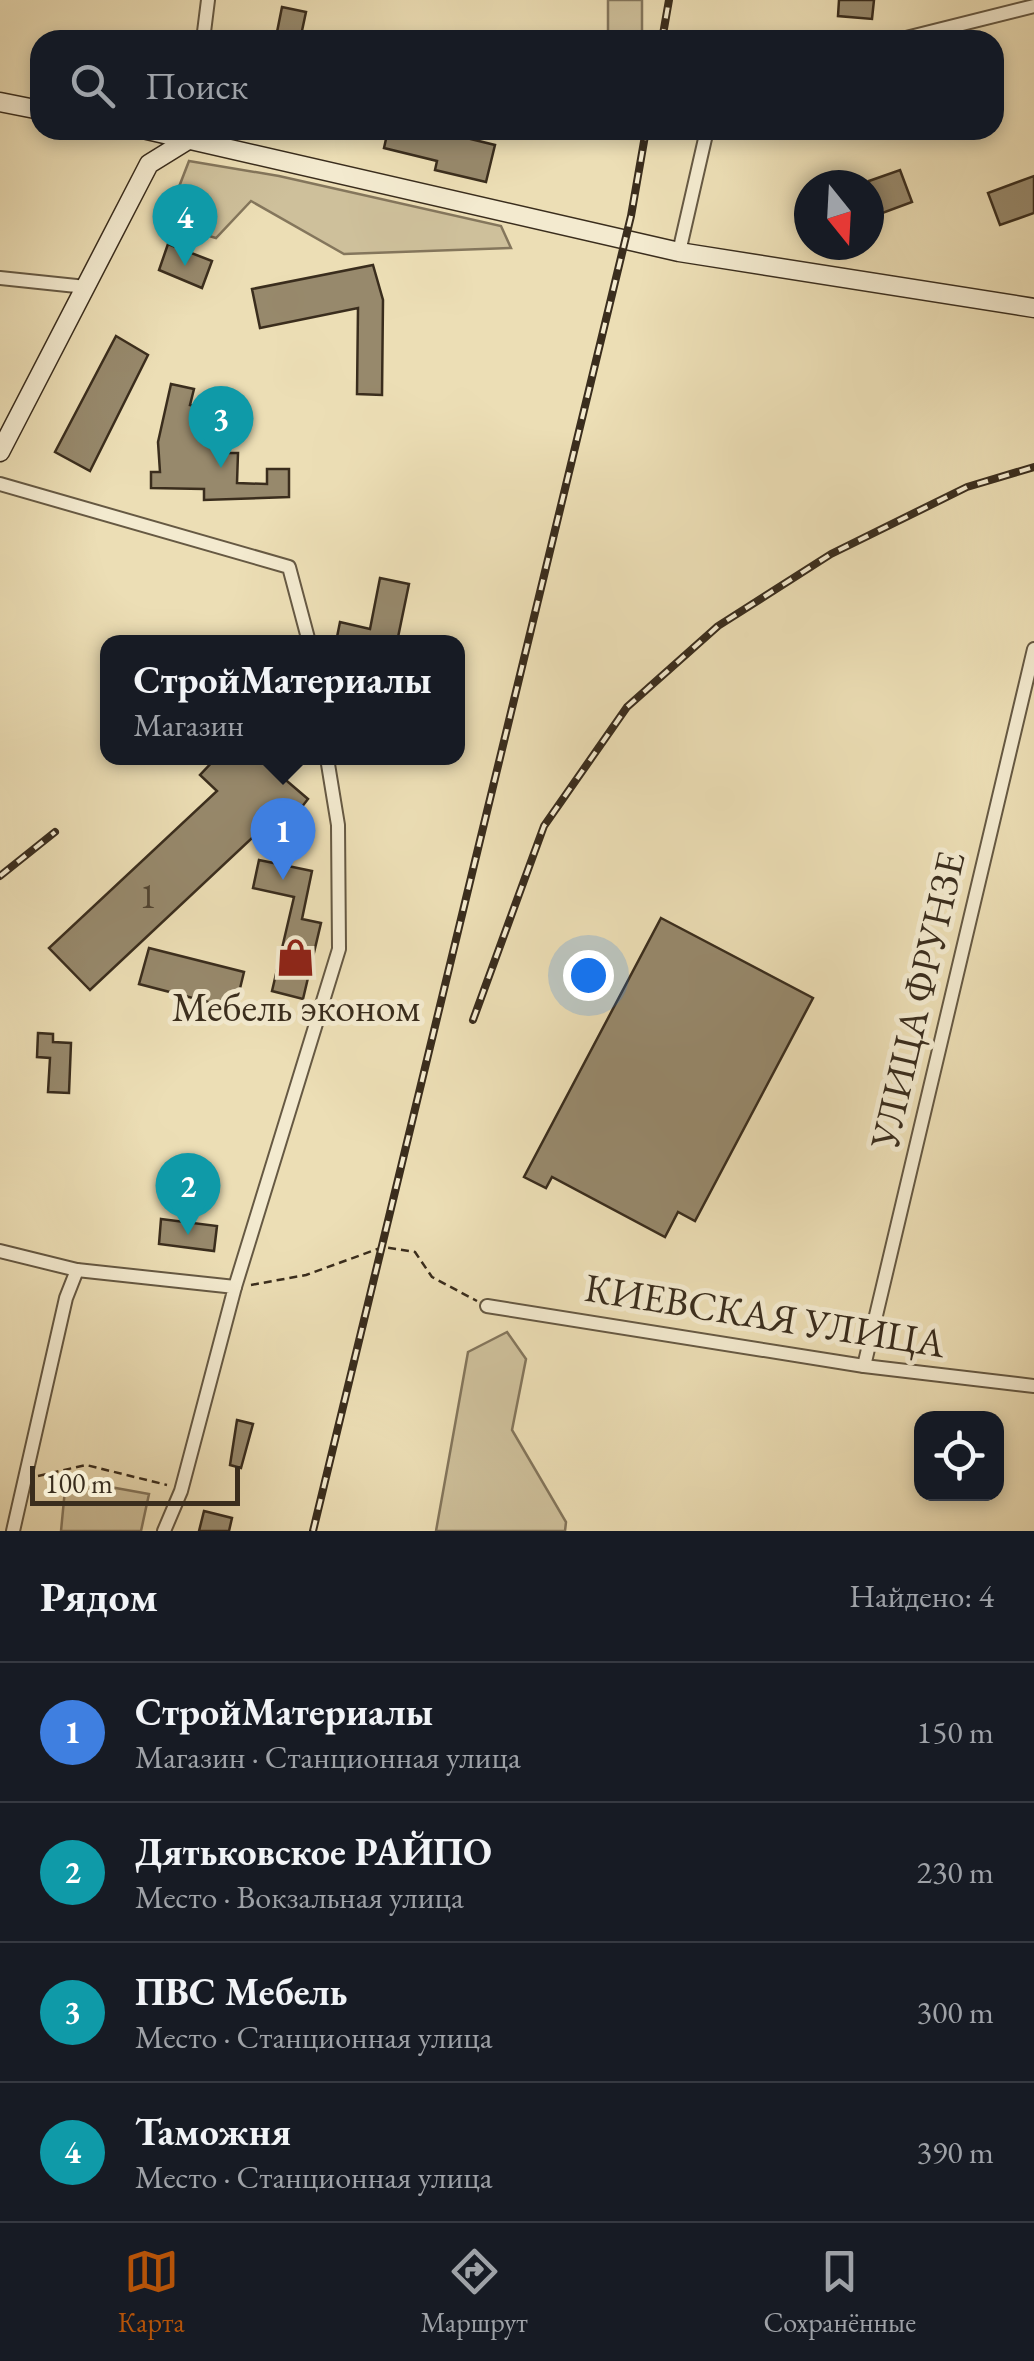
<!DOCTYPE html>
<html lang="ru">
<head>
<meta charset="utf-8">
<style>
  body { margin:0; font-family:"EB Garamond",serif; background:#20242c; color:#f1f3f6 }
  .controls { position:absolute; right:30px; bottom:30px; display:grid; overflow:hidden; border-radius:20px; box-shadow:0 5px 15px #0003 }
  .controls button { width:90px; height:90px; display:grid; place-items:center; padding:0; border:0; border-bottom:2px solid #363941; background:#171b24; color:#f1f3f6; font:50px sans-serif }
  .compass { position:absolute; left:794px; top:170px; width:90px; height:90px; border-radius:50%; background:#171b24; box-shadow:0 5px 15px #0003; rotate:162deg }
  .scale { position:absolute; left:30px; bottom:25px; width:210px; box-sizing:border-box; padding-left:10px; border:5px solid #3a2d1d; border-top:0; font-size:28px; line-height:35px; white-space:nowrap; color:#3a2d1d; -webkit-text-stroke:8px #f3eacf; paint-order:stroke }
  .you { position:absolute; left:588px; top:975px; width:35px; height:35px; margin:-25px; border:8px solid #fff; border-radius:50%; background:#1a73e8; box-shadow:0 0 0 15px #1a73e833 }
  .badge { display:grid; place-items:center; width:65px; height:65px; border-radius:50%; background:#b45309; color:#fff; font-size:32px; font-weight:700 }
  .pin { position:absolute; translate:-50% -82px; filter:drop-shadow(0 2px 5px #0008) }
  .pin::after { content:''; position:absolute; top:52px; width:35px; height:30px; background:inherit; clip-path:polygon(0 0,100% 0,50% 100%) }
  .popup { position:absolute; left:100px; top:635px; width:365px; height:130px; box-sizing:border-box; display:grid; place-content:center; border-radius:20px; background:#171b24; filter:drop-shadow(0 2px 8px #0005); font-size:32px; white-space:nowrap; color:#9ea1a6 }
  .popup b { font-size:38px; color:#f1f3f6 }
  .popup::after { content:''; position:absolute; left:50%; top:100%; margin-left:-20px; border:20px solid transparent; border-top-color:#171b24 }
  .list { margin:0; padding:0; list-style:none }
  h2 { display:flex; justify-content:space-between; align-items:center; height:130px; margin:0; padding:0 40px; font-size:42px }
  h2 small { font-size:32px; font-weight:400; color:#9ea1a6 }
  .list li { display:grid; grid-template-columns:65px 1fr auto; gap:30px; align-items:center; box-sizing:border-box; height:140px; padding:0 40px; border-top:2px solid #363941 }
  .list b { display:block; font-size:38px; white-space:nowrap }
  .list p { margin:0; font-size:32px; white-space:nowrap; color:#9ea1a6 }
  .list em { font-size:32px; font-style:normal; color:#9ea1a6 }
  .icon { flex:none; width:55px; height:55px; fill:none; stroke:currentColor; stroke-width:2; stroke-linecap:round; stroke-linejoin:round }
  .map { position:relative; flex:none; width:1034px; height:1531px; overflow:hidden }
  .search { position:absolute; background:#171b24; box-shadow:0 5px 15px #0003; left:30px; right:30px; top:30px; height:110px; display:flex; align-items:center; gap:25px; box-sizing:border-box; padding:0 35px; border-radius:30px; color:#9ea1a6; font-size:38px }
  .sheet { height:690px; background:#171b24 }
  nav { display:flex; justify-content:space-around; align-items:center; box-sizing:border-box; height:140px; border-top:2px solid #363941; background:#171b24; font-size:28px; color:#9ea1a6 }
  nav a { display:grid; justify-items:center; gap:5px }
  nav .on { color:#b45309 }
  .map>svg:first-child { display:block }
  .green { fill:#cec09b; stroke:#84765c; stroke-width:2.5 }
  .building { fill:#97896c; stroke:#3a2d1d; stroke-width:2.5 }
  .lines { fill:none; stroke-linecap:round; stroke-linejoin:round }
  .street-casing { stroke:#665943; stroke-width:16 }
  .secondary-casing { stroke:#3a2d1d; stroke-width:21 }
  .path { stroke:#3a2d1d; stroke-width:2.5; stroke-dasharray:8 5; stroke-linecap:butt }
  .street { stroke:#f3eacf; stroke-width:12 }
  .secondary { stroke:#f3eacf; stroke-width:18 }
  .rail-casing { stroke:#3a2d1d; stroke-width:8 }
  .rail { stroke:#f3eacf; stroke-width:4; stroke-dasharray:11; stroke-linecap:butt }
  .labels { text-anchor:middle; stroke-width:10; stroke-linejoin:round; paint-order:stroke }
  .number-label { font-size:35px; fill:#514431 }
  .street-label { font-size:40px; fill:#3a2d1d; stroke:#f3eacf }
  .poi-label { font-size:40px; fill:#3a2d1d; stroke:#f3eacf }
</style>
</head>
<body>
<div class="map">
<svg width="1034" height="1531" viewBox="0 0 1034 1531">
  <rect width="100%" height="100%" fill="#ecdeb5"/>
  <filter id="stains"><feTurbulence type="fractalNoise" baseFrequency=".002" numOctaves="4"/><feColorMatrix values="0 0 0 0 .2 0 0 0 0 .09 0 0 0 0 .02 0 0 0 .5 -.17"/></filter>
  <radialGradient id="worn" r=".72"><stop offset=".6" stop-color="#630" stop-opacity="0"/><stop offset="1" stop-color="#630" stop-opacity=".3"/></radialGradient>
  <g class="green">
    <polygon points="608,0 642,0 642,33 608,40"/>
    <polygon points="189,161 279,176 501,226 511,248 344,254 251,201 216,238 165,223"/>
    <polygon points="507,1332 526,1359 512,1430 566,1522 565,1531 436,1531 468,1352"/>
    <polygon points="66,1479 149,1494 141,1531 61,1531"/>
  </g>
  <g class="building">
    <polygon points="839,0 874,0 872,19 838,16"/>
    <polygon points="282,7 306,12 300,40 276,37"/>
    <polygon points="388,130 434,130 495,145 486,182 435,170 437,161 384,148"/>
    <polygon points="900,170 912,202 869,218 869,181"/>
    <polygon points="1034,176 1034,213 1000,225 988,193"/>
    <polygon points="168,244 212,261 202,288 159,270"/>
    <polygon points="373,265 383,300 382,395 357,394 358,308 260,328 252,289"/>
    <polygon points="116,336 148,355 90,471 55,452"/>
    <polygon points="171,384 194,389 190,405 226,413 217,453 238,453 237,483 267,484 267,469 289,469 289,497 204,500 204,489 151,488 151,472 160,472 158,442"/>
    <polygon points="380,578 409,584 397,642 356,637 354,642 336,642 340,622 370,629"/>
    <polygon points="216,758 260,758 308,799 274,843 264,834 267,824 90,990 49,948 217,791 200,775"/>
    <polygon points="259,860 312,871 302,919 321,923 303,999 272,991 294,897 253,888"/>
    <polygon points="661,918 813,998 695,1221 678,1212 665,1237 552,1177 546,1188 524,1177"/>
    <polygon points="149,948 244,972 235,1009 139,984"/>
    <polygon points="38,1033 53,1034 53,1042 71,1043 69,1093 48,1092 50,1058 37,1057"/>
    <polygon points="161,1219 217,1226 214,1251 159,1244"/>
    <polygon points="237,1420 253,1424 241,1468 230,1465"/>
    <polygon points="204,1511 232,1518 229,1531 199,1531"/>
  </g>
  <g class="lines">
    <defs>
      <g id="street">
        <polyline points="203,40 208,0"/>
        <polyline points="898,40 1034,6"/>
        <polyline points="679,252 707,130"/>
        <polyline points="0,278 86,287"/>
        <polyline points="0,484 289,567 309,642"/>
        <polyline points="0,1251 77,1270 235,1287 181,1491 164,1531"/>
        <polyline points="235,1287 339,949 338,825 327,758"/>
        <polyline points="487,1306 864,1366 1034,1386"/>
        <polyline points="864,1366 1034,649"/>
        <polyline points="13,1531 66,1298 77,1270"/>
      </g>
      <g id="secondary">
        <polyline points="0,102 40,110"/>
        <polyline points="147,130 679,252 1034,308"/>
        <polyline points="0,452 149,164 191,138"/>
      </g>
    </defs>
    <use href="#street" class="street-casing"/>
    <use href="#secondary" class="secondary-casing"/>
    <g class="path">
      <polyline points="251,1285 306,1275 383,1247 415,1252 432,1277 477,1301"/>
      <polyline points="38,1476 86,1465 167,1485"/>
    </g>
    <use href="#street" class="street"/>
    <use href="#secondary" class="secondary"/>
    <defs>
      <g id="rail">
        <polyline points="662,40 669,0"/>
        <polyline points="0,876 55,832"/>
        <polyline points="473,1020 544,826 627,707 718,626 831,554 967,487 1034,467"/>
        <polyline points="313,1531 631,216 646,130"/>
      </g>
    </defs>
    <use href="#rail" class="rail-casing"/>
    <use href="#rail" class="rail"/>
  </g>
  <defs>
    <symbol id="shop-bare" viewBox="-9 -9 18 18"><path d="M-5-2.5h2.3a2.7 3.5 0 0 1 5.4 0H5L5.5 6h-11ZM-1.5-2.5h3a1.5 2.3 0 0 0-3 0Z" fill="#8f2418" stroke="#f3eacf" stroke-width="2.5" paint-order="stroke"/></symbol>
  </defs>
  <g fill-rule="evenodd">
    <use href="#shop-bare" x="268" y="930" width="55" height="55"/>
  </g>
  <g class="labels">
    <g class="number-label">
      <text x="148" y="908">1</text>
    </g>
    <g class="street-label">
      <text transform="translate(917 1000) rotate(-77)" y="14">УЛИЦА ФРУНЗЕ</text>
      <text transform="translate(765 1315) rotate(9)" y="14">КИЕВСКАЯ УЛИЦА</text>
    </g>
    <g class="poi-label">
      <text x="296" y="1021">Мебель эконом</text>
    </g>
  </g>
  <rect width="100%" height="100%" filter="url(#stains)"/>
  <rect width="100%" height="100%" fill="url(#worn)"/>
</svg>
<div class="controls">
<button><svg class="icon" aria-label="locate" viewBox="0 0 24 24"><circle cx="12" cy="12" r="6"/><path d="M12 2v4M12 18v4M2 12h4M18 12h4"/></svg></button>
</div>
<svg class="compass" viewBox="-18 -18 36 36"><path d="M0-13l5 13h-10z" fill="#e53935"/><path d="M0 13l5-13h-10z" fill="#9ea1a6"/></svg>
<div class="scale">100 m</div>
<div class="you"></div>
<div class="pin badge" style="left:283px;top:880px;background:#3f7fe0">1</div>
<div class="popup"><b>СтройМатериалы</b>Магазин</div>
<div class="pin badge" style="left:188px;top:1235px;background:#0f9aa8">2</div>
<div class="pin badge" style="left:221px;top:468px;background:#0f9aa8">3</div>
<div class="pin badge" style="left:185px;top:266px;background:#0f9aa8">4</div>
<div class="search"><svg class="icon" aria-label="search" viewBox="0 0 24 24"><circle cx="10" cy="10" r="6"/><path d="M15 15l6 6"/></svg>Поиск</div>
</div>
<section class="sheet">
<h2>Рядом<small>Найдено: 4</small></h2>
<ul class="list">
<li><span class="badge" style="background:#3f7fe0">1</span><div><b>СтройМатериалы</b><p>Магазин · Станционная улица</p></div><em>150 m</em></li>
<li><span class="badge" style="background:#0f9aa8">2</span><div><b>Дятьковское РАЙПО</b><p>Место · Вокзальная улица</p></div><em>230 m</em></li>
<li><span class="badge" style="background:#0f9aa8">3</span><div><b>ПВС Мебель</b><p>Место · Станционная улица</p></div><em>300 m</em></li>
<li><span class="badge" style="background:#0f9aa8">4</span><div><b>Таможня</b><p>Место · Станционная улица</p></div><em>390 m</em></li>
</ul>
</section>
<nav>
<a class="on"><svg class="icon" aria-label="map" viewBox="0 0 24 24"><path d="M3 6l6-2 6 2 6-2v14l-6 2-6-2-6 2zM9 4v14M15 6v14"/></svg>Карта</a>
<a><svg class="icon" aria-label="directions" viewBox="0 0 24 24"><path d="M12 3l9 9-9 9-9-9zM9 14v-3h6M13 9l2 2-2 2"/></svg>Маршрут</a>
<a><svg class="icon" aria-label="saved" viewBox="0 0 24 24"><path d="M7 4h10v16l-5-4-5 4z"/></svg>Сохранённые</a>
</nav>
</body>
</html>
